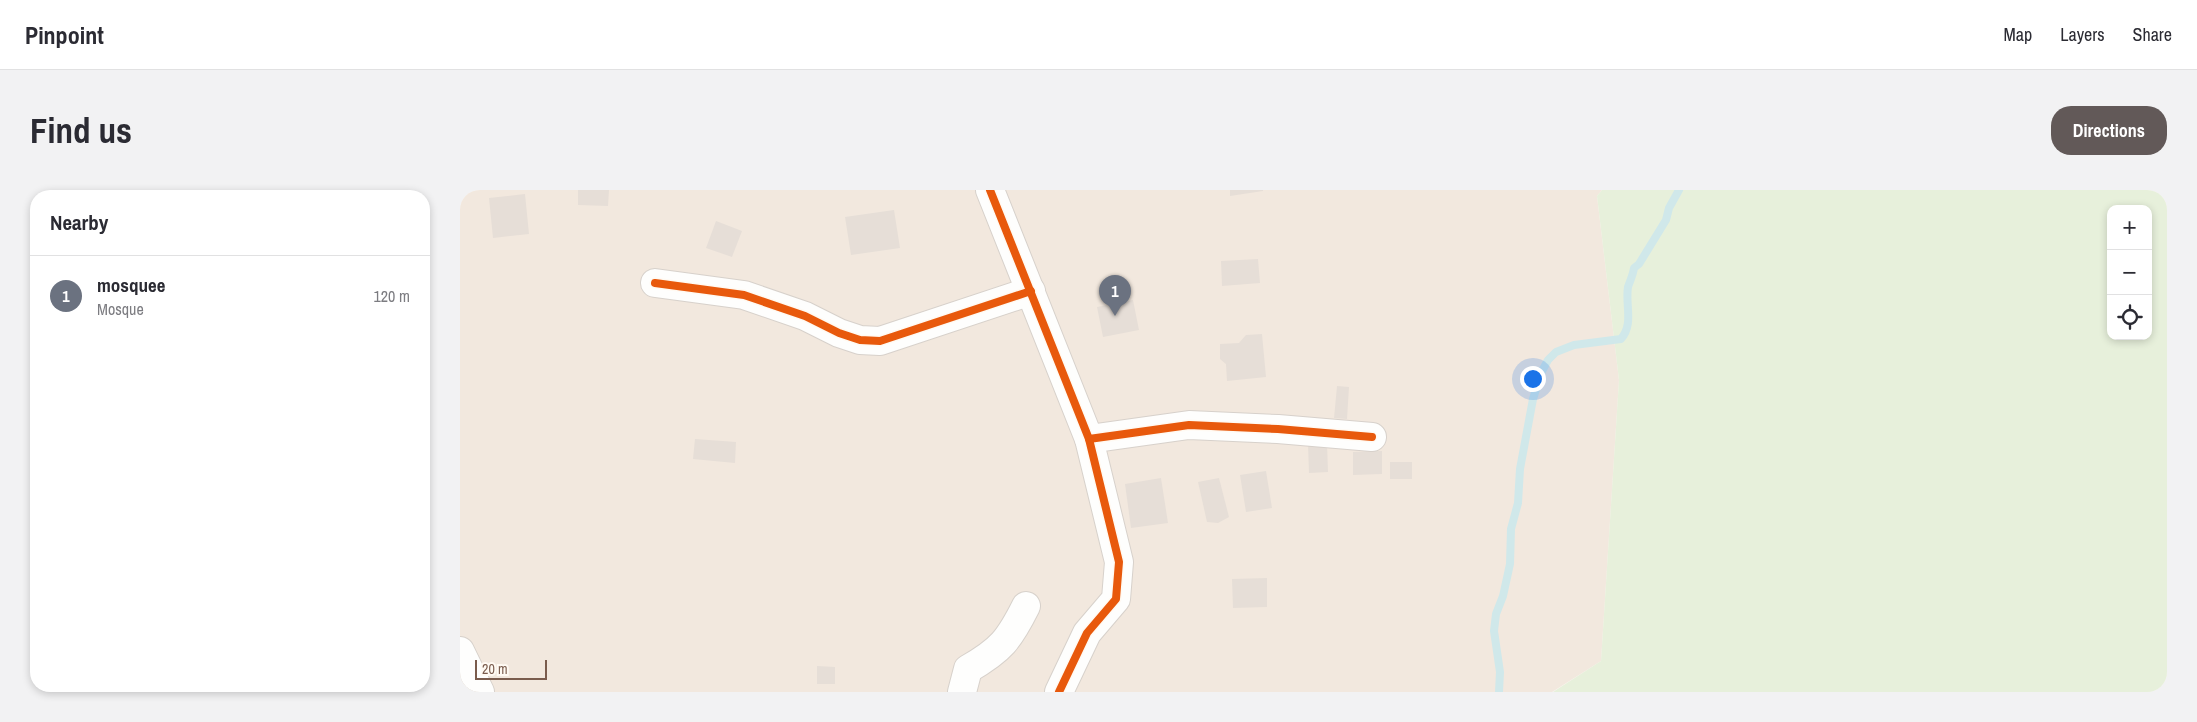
<!DOCTYPE html>
<html lang="en">
<head>
<meta charset="utf-8">
<style>
  body { margin:0; font-family:"Archivo Narrow",sans-serif; background:#f2f2f3; color:#2b2b33 }
  .controls { position:absolute; right:15px; top:15px; display:grid; overflow:hidden; border-radius:10px; box-shadow:0 2px 8px #0003 }
  .controls button { width:45px; height:45px; display:grid; place-items:center; padding:0; border:0; border-bottom:1px solid #e1e1e2; background:#fff; color:#2b2b33; font:25px sans-serif }
  .scale { position:absolute; left:15px; bottom:12px; width:72px; box-sizing:border-box; padding-left:5px; border:2px solid #7a5c4d; border-top:0; font-size:14px; line-height:18px; white-space:nowrap; color:#7a5c4d; -webkit-text-stroke:4px #fffaf3; paint-order:stroke }
  .you { position:absolute; left:1072px; top:188px; width:18px; height:18px; margin:-12px; border:4px solid #fff; border-radius:50%; background:#1a73e8; box-shadow:0 0 0 8px #1a73e833 }
  .badge { display:grid; place-items:center; width:32px; height:32px; border-radius:50%; background:#625958; color:#fff; font-size:16px; font-weight:700 }
  .pin { position:absolute; translate:-50% -41px; filter:drop-shadow(0 1px 2px #0008) }
  .pin::after { content:''; position:absolute; top:26px; width:18px; height:15px; background:inherit; clip-path:polygon(0 0,100% 0,50% 100%) }
  .list { margin:0; padding:0; list-style:none }
  h2 { display:flex; justify-content:space-between; align-items:center; height:65px; margin:0; padding:0 20px; font-size:21px }
  h2 small { font-size:16px; font-weight:400; color:#7c7c81 }
  .list li { display:grid; grid-template-columns:32px 1fr auto; gap:15px; align-items:center; box-sizing:border-box; height:80px; padding:0 20px; border-top:1px solid #e1e1e2 }
  .list b { display:block; font-size:19px; white-space:nowrap }
  .list p { margin:0; font-size:16px; white-space:nowrap; color:#7c7c81 }
  .list em { font-size:16px; font-style:normal; color:#7c7c81 }
  .icon { flex:none; width:28px; height:28px; fill:none; stroke:currentColor; stroke-width:2; stroke-linecap:round; stroke-linejoin:round }
  .map { position:relative; flex:none; width:1707px; height:502px; overflow:hidden; border-radius:20px }
  header { display:flex; align-items:center; gap:30px; box-sizing:border-box; height:70px; padding:0 25px; background:#fff; border-bottom:1px solid #e1e1e2 }
  header strong { font-size:24px }
  nav { display:flex; gap:28px; margin-inline-start:auto; font-size:18px }
  .intro { display:flex; align-items:center; justify-content:space-between; box-sizing:border-box; height:120px; padding:0 30px }
  h1 { margin:0; font-size:35px }
  .button { padding:12px 22px; border-radius:20px; background:#625958; color:#fff; font-size:18px; font-weight:700 }
  main { display:flex; gap:30px; padding:0 30px }
  aside { flex:1; background:#fff; border-radius:20px; box-shadow:0 2px 8px #0003 }
  .map>svg:first-child { display:block }
  .residential { fill:#f2e8de }
  .green { fill:#e7f0db; fill-rule:evenodd }
  .lines { fill:none; stroke-linecap:round; stroke-linejoin:round }
  .stream { stroke:#d0e8ea; stroke-width:8 }
  .building { fill:#e6ded7 }
  .street-casing { stroke:#d7d1cb; stroke-width:30 }
  .street { stroke:#fefefd; stroke-width:28 }
  .cycleway-casing { stroke:#fffaf3; stroke-width:11 }
  .cycleway { stroke:#e8590c; stroke-width:8 }
</style>
</head>
<body>
<header>
<strong>Pinpoint</strong>
<nav><a>Map</a><a>Layers</a><a>Share</a></nav>
</header>
<div class="intro"><h1>Find us</h1><a class="button">Directions</a></div>
<main>
<aside>
<h2>Nearby<small></small></h2>
<ul class="list">
<li><span class="badge" style="background:#6b7280">1</span><div><b>mosquee</b><p>Mosque</p></div><em>120 m</em></li>
</ul>
</aside>
<div class="map">
<svg width="1707" height="502" viewBox="0 0 1707 502">
  <rect width="100%" height="100%" fill="#f9f5f0"/>
  <polygon class="residential" points="0,0 1142,0 1137,6 1159,190 1141,471 1092,502 0,502"/>
  <path class="green" d="M1142 0H1707V502H1093L1141 471 1159 190 1137 6ZM1651 19H1688V146H1651Z"/>
  <g class="lines">
    <path class="stream" d="M1039 502 1040 482 1034 441 1036 424 1043 406 1050 374 1051 339 1058 313 1060 279 1073 209 1081 183 1088 170 1096 162 1114 155 1161 149C1174 134 1165 115 1168 97 1170 91 1173 85 1174 78L1179 74 1206 30 1209 18 1219 0"/>
  </g>
  <g class="building">
    <polygon points="118,0 149,0 148,16 118,15"/>
    <polygon points="770,0 803,0 803,1 770,6"/>
    <polygon points="65,4 69,44 33,48 29,8"/>
    <polygon points="434,20 440,58 391,65 385,27"/>
    <polygon points="256,31 282,41 272,67 246,58"/>
    <polygon points="798,69 800,93 762,96 761,71"/>
    <polygon points="673,110 679,140 643,147 637,117"/>
    <polygon points="802,144 806,187 767,191 766,174 760,169 760,154 779,153 786,145"/>
    <polygon points="877,196 889,197 887,229 874,228"/>
    <polygon points="235,249 276,252 275,273 233,269"/>
    <polygon points="867,253 868,282 849,283 848,254"/>
    <polygon points="922,261 922,284 893,285 893,262"/>
    <rect x="930" y="272" width="22" height="17"/>
    <polygon points="806,281 812,318 786,322 780,285"/>
    <polygon points="701,288 708,333 671,338 665,294"/>
    <polygon points="759,288 769,327 758,333 747,332 738,292"/>
    <polygon points="807,388 807,417 773,418 772,389"/>
    <polygon points="357,476 375,477 375,494 357,494"/>
  </g>
  <g class="lines">
    <defs>
      <g id="street">
        <polyline points="530,0 629,249 659,372 656,409 627,443 599,502"/>
        <polyline points="195,93 284,105 345,126 379,143 400,150 420,151 571,101"/>
        <polyline points="629,249 729,235 818,239 912,247"/>
        <polyline points="0,461 20,502"/>
        <path d="M502 502 508 479C541 460 549 450 566 416"/>
      </g>
    </defs>
    <use href="#street" class="street-casing"/>
    <use href="#street" class="street"/>
    <defs>
      <g id="cycleway">
        <polyline points="530,0 629,249 659,372 656,409 627,443 599,502"/>
        <polyline points="195,93 284,105 345,126 379,143 400,150 420,151 571,101"/>
        <polyline points="629,249 729,235 818,239 912,247"/>
      </g>
    </defs>
    <use href="#cycleway" class="cycleway-casing"/>
    <use href="#cycleway" class="cycleway"/>
  </g>
</svg>
<div class="controls">
<button>+</button>
<button>−</button>
<button><svg class="icon" aria-label="locate" viewBox="0 0 24 24"><circle cx="12" cy="12" r="6"/><path d="M12 2v4M12 18v4M2 12h4M18 12h4"/></svg></button>
</div>
<div class="scale">20 m</div>
<div class="you"></div>
<div class="pin badge" style="left:655px;top:126px;background:#6b7280">1</div>
</div>
</main>
</body>
</html>
